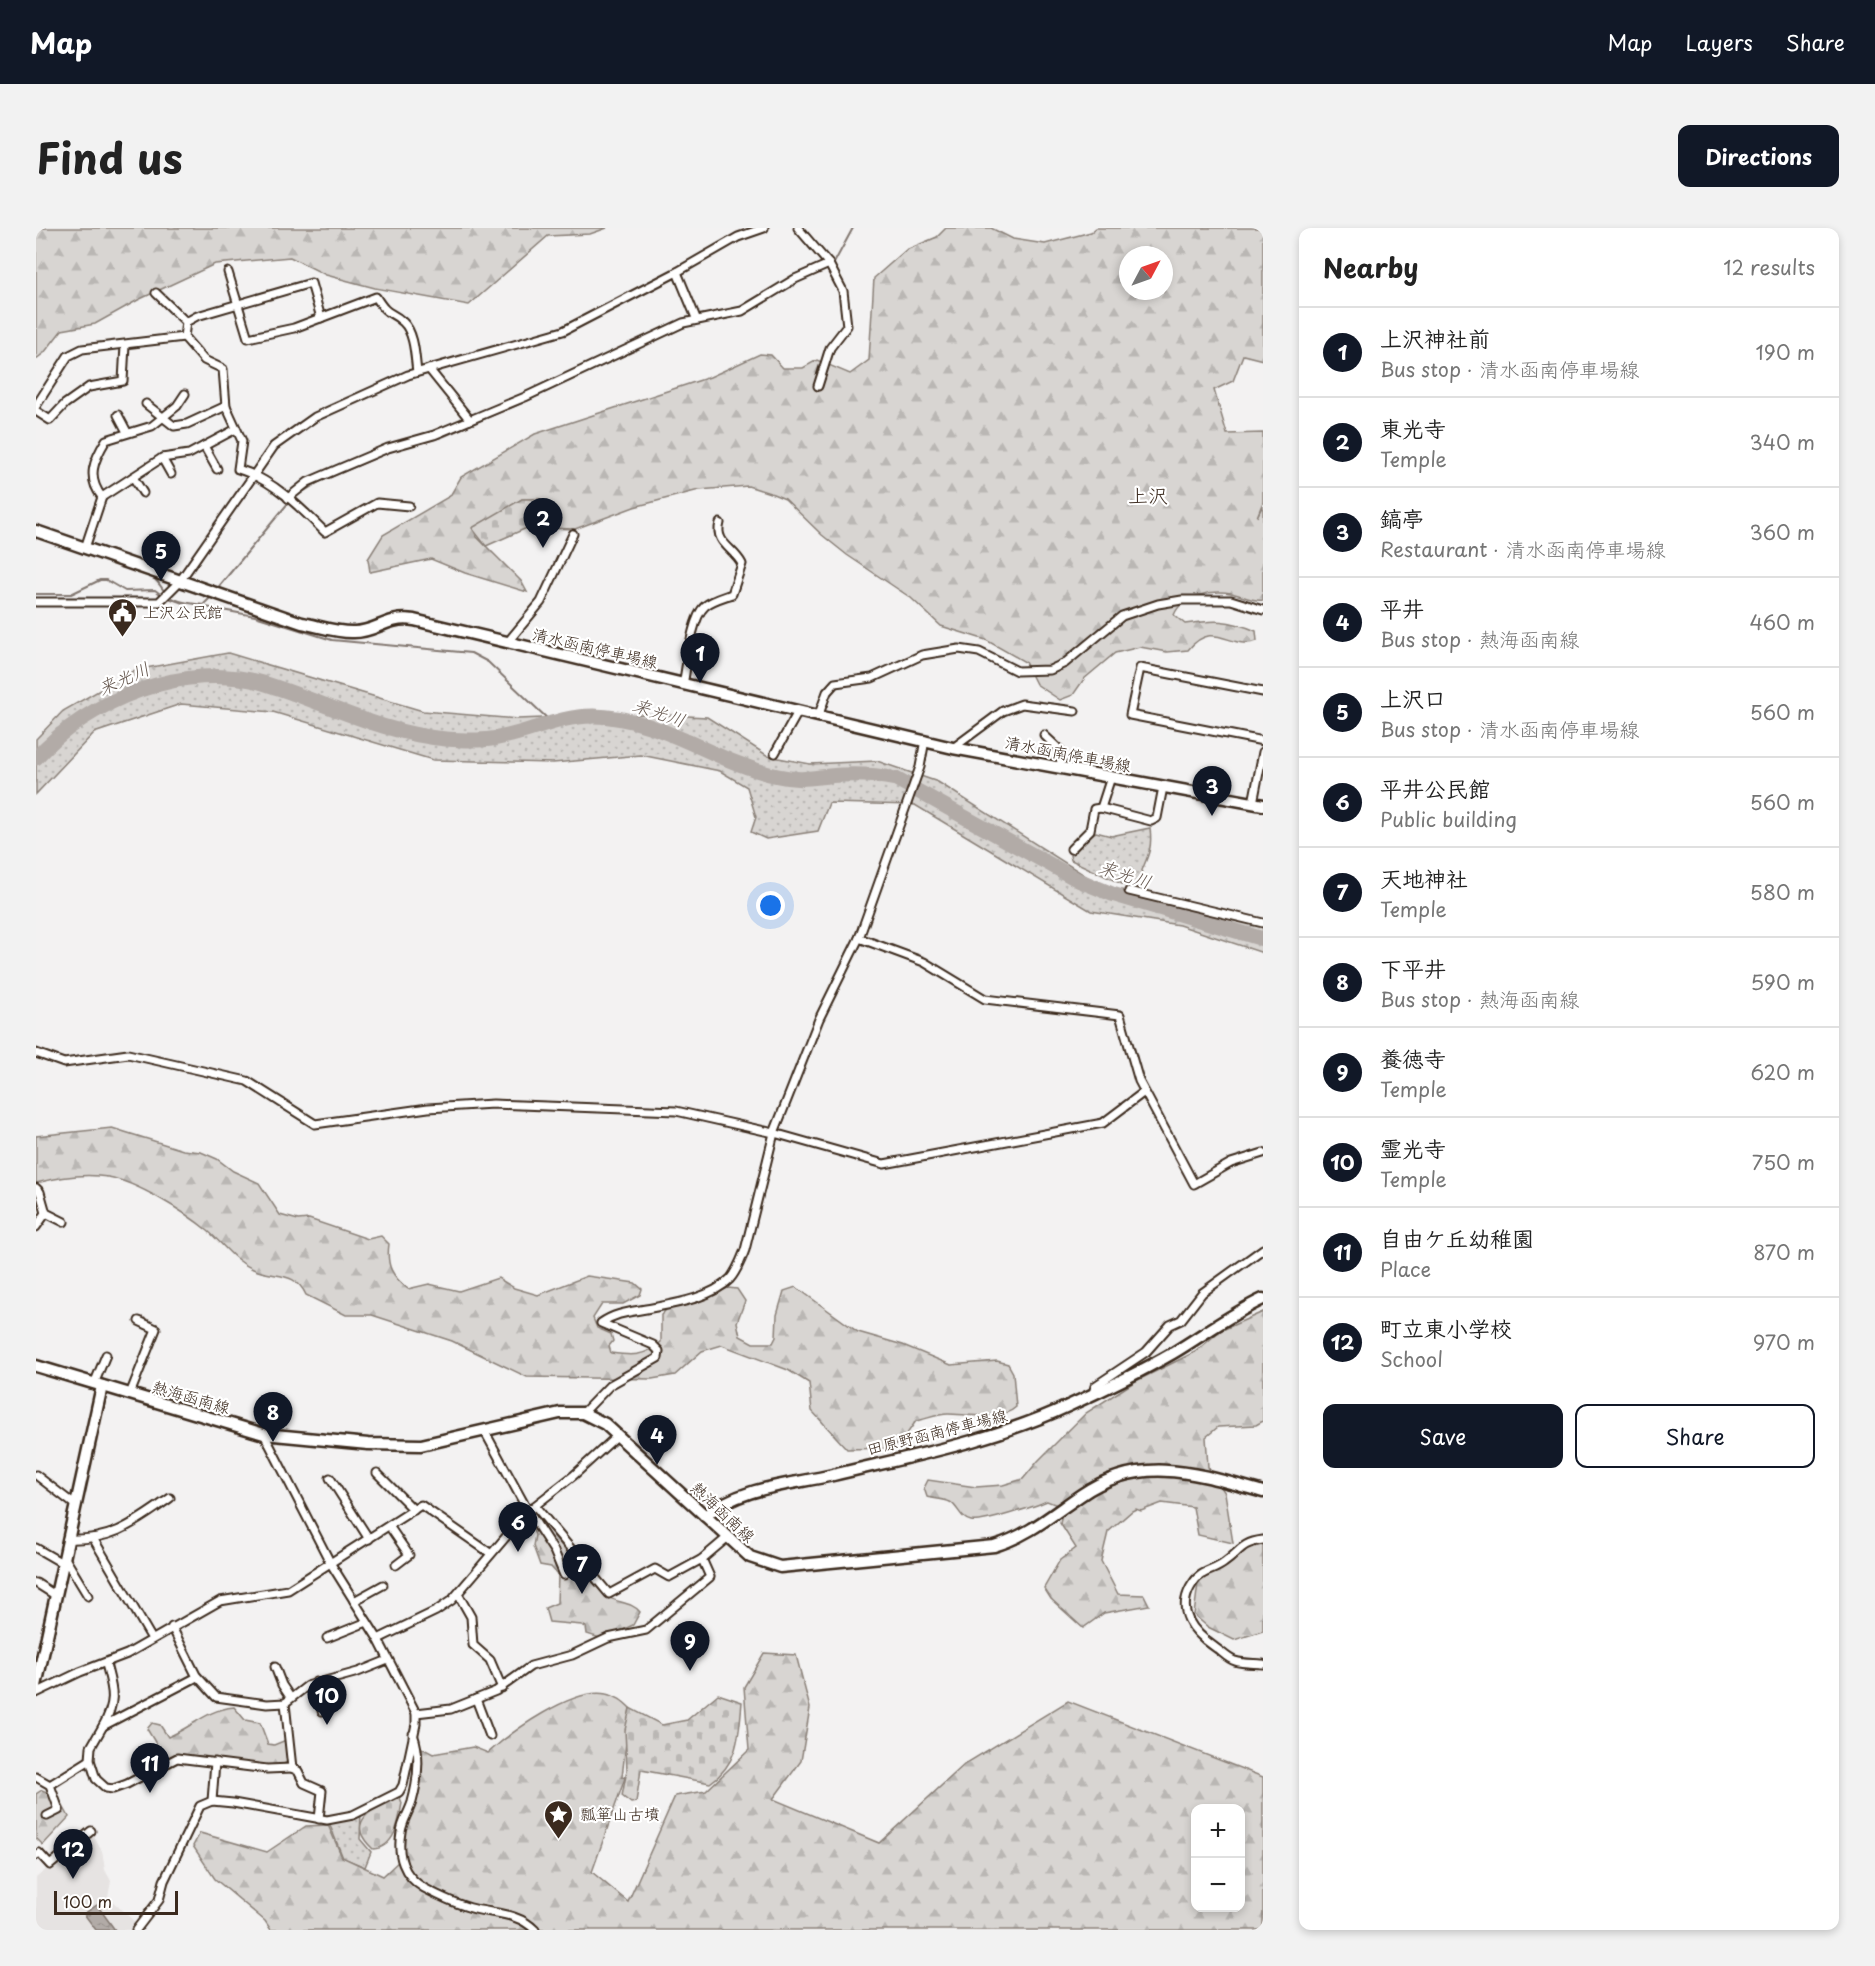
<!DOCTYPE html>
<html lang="en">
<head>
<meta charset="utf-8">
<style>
  body { margin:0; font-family:"Playpen Sans","Klee One",sans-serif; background:#f2f2f2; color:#222 }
  .controls { position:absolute; right:18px; bottom:18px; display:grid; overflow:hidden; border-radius:12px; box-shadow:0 3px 9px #0003 }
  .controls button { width:54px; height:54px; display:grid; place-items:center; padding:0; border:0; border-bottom:2px solid #e0e0e0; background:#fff; color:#222; font:30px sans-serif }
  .compass { position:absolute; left:1083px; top:18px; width:54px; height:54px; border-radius:50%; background:#fff; box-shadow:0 3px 9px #0003; rotate:49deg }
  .scale { position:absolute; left:18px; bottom:15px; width:124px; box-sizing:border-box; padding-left:6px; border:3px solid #3b2a1e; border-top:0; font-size:16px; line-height:21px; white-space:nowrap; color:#3b2a1e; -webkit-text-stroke:4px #fff; paint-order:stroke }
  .you { position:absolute; left:735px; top:678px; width:21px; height:21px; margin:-15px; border:4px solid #fff; border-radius:50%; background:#1a73e8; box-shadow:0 0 0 9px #1a73e833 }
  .badge { display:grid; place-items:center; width:39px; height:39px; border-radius:50%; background:#111827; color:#fff; font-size:20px; font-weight:700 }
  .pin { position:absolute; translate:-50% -50px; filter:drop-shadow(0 2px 3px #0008) }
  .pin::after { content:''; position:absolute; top:32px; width:21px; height:18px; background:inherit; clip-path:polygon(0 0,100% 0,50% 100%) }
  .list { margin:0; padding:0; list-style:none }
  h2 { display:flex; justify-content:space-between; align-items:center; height:78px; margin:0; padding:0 24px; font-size:26px }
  h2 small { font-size:20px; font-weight:400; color:#767676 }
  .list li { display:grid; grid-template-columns:39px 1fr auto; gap:18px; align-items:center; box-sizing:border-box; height:90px; padding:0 24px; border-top:2px solid #e0e0e0 }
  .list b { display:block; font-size:22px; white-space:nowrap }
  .list p { margin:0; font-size:20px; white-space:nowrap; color:#767676 }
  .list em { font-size:20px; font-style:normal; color:#767676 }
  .actions { display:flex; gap:12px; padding:18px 24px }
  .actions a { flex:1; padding:14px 0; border:2px solid #111827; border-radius:12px; text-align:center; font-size:21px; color:#111827 }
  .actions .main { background:#111827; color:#fff }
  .map { position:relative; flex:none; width:1227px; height:1702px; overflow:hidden; border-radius:12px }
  header { display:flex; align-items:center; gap:36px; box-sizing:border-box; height:84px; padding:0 30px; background:#111827; color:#fff }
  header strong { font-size:28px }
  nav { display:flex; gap:33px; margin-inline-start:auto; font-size:21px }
  .intro { display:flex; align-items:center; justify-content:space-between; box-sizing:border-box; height:144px; padding:0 36px }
  h1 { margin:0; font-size:42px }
  .button { padding:15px 27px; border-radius:12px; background:#111827; color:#fff; font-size:21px; font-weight:700 }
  main { display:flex; gap:36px; padding:0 36px }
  aside { flex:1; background:#fff; border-radius:12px; box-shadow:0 3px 9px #0003 }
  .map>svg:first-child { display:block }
  .built { fill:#e6e3e2 }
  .grass { fill:url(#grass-dots); stroke:#8a8078; stroke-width:1.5 }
  .forest { fill:url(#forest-firs); stroke:#8a8078; stroke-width:1.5; fill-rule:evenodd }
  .cemetery { fill:url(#cemetery-stones); stroke:#8a8078; stroke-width:1.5 }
  .water { fill:url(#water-ripples); stroke:#827770; stroke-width:1.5 }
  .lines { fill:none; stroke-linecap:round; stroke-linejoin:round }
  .stream { stroke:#827770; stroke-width:2 }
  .river { stroke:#b2aba7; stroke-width:15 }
  .street-casing { stroke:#3b2a1e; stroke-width:11 }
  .secondary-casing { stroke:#3b2a1e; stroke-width:15 }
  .primary-casing { stroke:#3b2a1e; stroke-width:15 }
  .street { stroke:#fff; stroke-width:7 }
  .secondary { stroke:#fff; stroke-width:10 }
  .primary { stroke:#fff; stroke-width:10 }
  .labels { text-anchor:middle; stroke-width:4.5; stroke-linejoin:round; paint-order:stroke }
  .poi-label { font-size:16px; fill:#3b2a1e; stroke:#fff; text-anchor:start }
  .street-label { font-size:16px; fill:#3b2a1e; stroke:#fff }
  .water-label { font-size:18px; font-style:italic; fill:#65574e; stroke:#fff }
  .quarter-label { font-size:20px; fill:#3b2a1e; stroke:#fff }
</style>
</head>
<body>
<header>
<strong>Map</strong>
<nav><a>Map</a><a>Layers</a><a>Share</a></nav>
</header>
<div class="intro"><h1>Find us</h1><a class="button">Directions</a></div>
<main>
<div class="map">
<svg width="1227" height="1702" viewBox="0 0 1227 1702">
  <defs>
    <pattern id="grass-dots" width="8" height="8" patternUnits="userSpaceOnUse" patternTransform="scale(1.5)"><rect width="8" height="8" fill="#d8d5d2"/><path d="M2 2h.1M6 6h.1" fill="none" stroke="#bab7b4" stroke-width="1.8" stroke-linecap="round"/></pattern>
    <pattern id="forest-firs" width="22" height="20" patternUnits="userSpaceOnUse" patternTransform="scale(1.5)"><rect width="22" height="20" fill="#d8d5d2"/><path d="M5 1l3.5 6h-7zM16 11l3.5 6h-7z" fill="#bab7b4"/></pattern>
    <pattern id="cemetery-stones" width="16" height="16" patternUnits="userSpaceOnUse" patternTransform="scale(1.5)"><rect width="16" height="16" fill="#d8d5d2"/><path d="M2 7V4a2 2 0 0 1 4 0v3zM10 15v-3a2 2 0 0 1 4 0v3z" fill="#bab7b4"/></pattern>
    <pattern id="water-ripples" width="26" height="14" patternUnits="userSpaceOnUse" patternTransform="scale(1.5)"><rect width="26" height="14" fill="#b2aba7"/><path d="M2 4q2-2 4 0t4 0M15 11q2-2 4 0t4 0" fill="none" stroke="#928b87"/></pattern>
  </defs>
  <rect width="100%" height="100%" fill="#f3f2f2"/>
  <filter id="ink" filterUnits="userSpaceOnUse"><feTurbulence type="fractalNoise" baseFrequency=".0167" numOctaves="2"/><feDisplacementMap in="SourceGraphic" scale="12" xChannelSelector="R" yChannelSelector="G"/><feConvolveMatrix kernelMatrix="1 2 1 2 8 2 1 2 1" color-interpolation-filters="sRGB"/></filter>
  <g filter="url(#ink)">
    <polygon class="built" points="55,1603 66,1623 69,1642 75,1653 72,1669 103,1698 100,1702 0,1702 0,1650"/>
    <g class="grass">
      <polygon points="192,425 387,483 482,491 610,486 671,489 732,528 774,536 841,533 902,554 1064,657 1227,699 1227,725 1143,697 1055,683 879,577 793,575 782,603 730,611 715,604 720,589 711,559 684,543 605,527 517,535 397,532 237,484 145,476 58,505 0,566 0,511 27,483 99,442"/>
      <path d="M1114 600C1118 631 1104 634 1101 663L1035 632 1034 627C1044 620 1049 609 1060 604L1075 608Z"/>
      <polygon points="325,1583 324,1611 335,1624 329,1639 307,1630 293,1595"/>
    </g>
    <g class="forest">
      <polygon points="0,0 571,0 554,6 512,8 433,77 339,60 290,47 254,29 179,36 102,72 59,96 26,102 8,125 0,131"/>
      <path d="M910 0H955L977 11 1009 16 1055 4 1060 0H1227V132L1207 127 1197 153 1178 162 1191 206 1227 205V274L1221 289 1227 277V372C1217 374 1205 367 1195 365 1175 362 1146 367 1138 387L1149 396C1178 392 1192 391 1220 403L1221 413C1193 423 1179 390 1152 422L1131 424 1104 419 1079 425 1048 451 1037 467 1024 472 1000 456 989 434 950 412 905 398 875 370 811 327 786 307 749 271 737 266 712 258 663 262 598 279 539 301 507 300 501 295 504 271H486L437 301 441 309 485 353 491 364 429 345 395 331 334 344 332 331 347 307 414 268 425 249 499 206 674 149 724 126 735 127 747 140H767L781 132 814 146 833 132 838 50 870 22 901 9ZM1092 27H1128V63H1092Z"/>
      <path d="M76 900 147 922 165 924 181 931 197 943 223 955 244 987 262 992 273 991 332 1011 345 1008 353 1016C350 1038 356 1048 372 1061L393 1056 423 1063 462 1050 478 1060 502 1067 551 1048 599 1055 606 1061 604 1067 587 1076H566L557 1090 561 1100 575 1106 577 1113 573 1118 575 1125C596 1128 608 1129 625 1114V1087L630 1082 692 1060 701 1061 709 1073 701 1094 704 1108 717 1115H737L740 1109 741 1087 748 1063 760 1059 822 1104 867 1117 915 1137 961 1133 972 1136 977 1145 980 1179C966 1193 930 1186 912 1186 902 1186 890 1191 880 1193L866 1213 855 1220 811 1221 776 1183 773 1155 752 1142 686 1117 666 1123 639 1147 616 1151 491 1149 416 1113 336 1087H310L270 1067C259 1042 238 1051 217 1041 197 1032 187 1016 172 1003 149 984 101 954 72 949 48 945 23 949 0 955V908Z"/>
      <path d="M1227 1084V1193L1220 1197 1182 1199 1170 1209 1172 1239 1189 1265 1197 1315 1162 1307 1157 1279 1126 1275 1105 1283 1100 1281 1096 1283 1072 1304 1065 1333 1082 1366 1108 1367 1113 1377 1068 1385 1047 1400 1015 1371 1008 1360 1024 1332 1040 1320 1024 1295 1026 1287 1044 1276 1046 1265 1021 1277 1011 1273C1000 1278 945 1296 935 1293 924 1291 922 1278 914 1274 908 1271 898 1271 891 1269L888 1260 892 1252 940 1259 967 1257 987 1251 1002 1233 1050 1185 1098 1154 1159 1124 1184 1103Z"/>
      <path d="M499 1289H503L540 1336C558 1341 561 1362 570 1368 580 1375 597 1374 604 1384L597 1397 567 1411 551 1406 550 1399 546 1397 513 1394 509 1380 521 1375 522 1347 515 1339 504 1337 497 1318 499 1307 494 1296Z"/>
      <polygon points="1219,1315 1227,1316 1227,1403 1198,1412 1172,1399 1158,1387 1162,1355"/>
      <path d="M728 1425 760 1427 774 1480 765 1533 737 1571 843 1615 929 1536 1032 1473 1227 1549V1702H235L229 1693 179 1651 157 1618 164 1605 231 1624 270 1598 292 1597 306 1629 347 1648 364 1632 366 1601 386 1520 397 1526 437 1519 452 1525C475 1504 537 1459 570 1466 581 1468 587 1473 594 1480L586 1549 589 1550 556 1644 592 1674 639 1568 670 1563 713 1522 708 1459ZM1160 1580H1204V1680H1160Z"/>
      <path d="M198 1479 209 1492 224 1495 232 1516 238 1517 250 1512 254 1532C236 1548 188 1529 166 1528 154 1527 141 1528 128 1529L111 1501 116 1495 124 1497 132 1509C158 1498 170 1482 198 1479Z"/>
      <polygon points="6,1562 22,1569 33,1589 7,1617 0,1610 0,1566"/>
    </g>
    <g class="cemetery">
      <polygon points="486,271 504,271 500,296 450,318 436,300"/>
      <path d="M682 1466 706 1474C703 1506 703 1535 674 1555L605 1542 600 1574 595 1575 586 1568 591 1542 589 1502 594 1480 626 1497 651 1492Z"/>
      <path d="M363 1567 366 1575C363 1593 359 1620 337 1621 306 1593 339 1580 363 1567Z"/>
    </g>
    <polygon class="water" points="61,1677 79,1702 60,1702 48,1686"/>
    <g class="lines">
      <g class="stream">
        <polyline points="797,37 817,0"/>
        <polyline points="775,47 792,40"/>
        <polyline points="710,84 770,49"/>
        <polyline points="619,112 652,97"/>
        <polyline points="257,270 283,254 358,222 406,209 488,174 600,121"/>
        <polyline points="0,309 7,311"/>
        <path d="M18 315 114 348C123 352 123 358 130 365 139 375 155 375 167 377L177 367"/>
        <polyline points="180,362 253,274"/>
        <polyline points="0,366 35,366 64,352 70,352 89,363 119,362 127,368 147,375"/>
        <polyline points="164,378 219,388 296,412 435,425 452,434 514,493"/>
      </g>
      <path class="river" d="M0 530C52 472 149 432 227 455 289 474 344 505 410 511 424 512 441 513 455 511 491 507 519 488 557 488 623 488 679 535 742 548 768 554 781 548 805 547 824 546 841 547 860 551L1042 652 1076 666 1227 711"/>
      <defs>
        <g id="street">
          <polyline points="762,0 793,36 807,63 811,98 794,120 782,158"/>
          <path d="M192 44 212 110 258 100 340 69C353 90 353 81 367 94 379 105 379 130 381 144"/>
          <polyline points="641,44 660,90"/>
          <polyline points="120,65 150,94"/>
          <polyline points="393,141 434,192"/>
          <polyline points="110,176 138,198 151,196 190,178 187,141 168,132 148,109"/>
          <polyline points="0,178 32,128 46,121 148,109 150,94 161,88 275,55 285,90"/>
          <path d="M190 178 206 213 202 241C236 251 264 279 289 304L341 275 373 278"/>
          <polyline points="0,183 14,192 29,176 53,159 87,153 89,117"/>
          <polyline points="82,187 91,204"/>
          <polyline points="168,218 181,241"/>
          <polyline points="126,230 135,246"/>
          <polyline points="97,249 107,265"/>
          <polyline points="66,269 126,230 153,226 200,201"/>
          <polyline points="252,270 272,254 300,242 352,220 398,207 489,169 647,95 706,83 759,51 793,36"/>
          <path d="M49 320 66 269C50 249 58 232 70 212L116 198 141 178 149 166"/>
          <polyline points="0,374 123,374 144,353 238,218 279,189 372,147 527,103 641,44 702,9 728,0"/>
          <polyline points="471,415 505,374 537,306"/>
          <path d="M647 457C651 438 655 390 669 378 676 372 688 369 696 366L706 336C698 320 678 315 684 295"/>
          <polyline points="1227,464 1104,440 1094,487 1227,513"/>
          <polyline points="782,489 791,464 799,455 836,450 886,427 923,421 943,424 981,443 1014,442 1029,435 1086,388 1122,376 1146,372 1195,372 1227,382"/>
          <polyline points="1008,507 1024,522 1025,540"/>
          <polyline points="917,520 967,483 986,476 1039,483"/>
          <polyline points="739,525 762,484"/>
          <polyline points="1075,549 1065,580 1115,593 1121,590 1127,559"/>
          <polyline points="1217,575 1227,524"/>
          <polyline points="1035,621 1054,602 1058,581 1065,580"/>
          <polyline points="1093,663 1227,695"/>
          <polyline points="823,710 888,734 949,771 1084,787 1103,853 1158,956 1195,935 1227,925"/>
          <polyline points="0,825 28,835 92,826 211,853 279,896 392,880 457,876 640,883 738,905 848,936 1067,895 1108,864"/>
          <polyline points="0,960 4,964 10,985 28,994"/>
          <polyline points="0,999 10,985"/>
          <polyline points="58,1156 70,1127"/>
          <polyline points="94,1166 120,1101 103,1093"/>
          <polyline points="1057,1166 1059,1158 1110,1124 1134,1097 1145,1092 1166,1065 1227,1021"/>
          <path d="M547 1185 574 1157 622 1130 623 1123 617 1117 565 1095C579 1085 593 1084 610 1081 636 1076 674 1071 694 1051 701 1043 705 1032 709 1022L738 905 783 791 823 710 884 539 889 512"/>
          <polyline points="341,1245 378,1282"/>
          <polyline points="0,1247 39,1277"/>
          <polyline points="294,1250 333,1311"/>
          <polyline points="499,1278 573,1366 619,1341 633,1349 666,1331 692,1309"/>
          <polyline points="353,1298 373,1327 360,1337"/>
          <polyline points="57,1310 116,1411"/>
          <path d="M31 1311C77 1313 98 1295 134 1270"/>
          <path d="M1227 1312C1204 1315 1205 1323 1188 1335 1178 1343 1164 1343 1157 1355 1138 1383 1157 1404 1180 1420 1186 1424 1192 1431 1199 1433 1207 1436 1219 1435 1227 1436"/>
          <polyline points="0,1320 26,1335"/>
          <polyline points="29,1330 52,1368"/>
          <polyline points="528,1347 518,1323 492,1283 537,1248 582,1207"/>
          <polyline points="0,1355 19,1367"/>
          <polyline points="422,1366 435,1389 437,1417 454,1432 466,1460"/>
          <polyline points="318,1373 347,1357"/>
          <polyline points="136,1399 160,1447 180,1469 231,1476 249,1475 271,1458 322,1444 352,1432"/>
          <polyline points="291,1410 331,1394"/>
          <polyline points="342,1411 400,1383 416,1372 492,1283 449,1204"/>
          <path d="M70 1436C77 1463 81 1472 67 1498L161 1449"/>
          <polyline points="239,1439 246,1457 254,1469"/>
          <polyline points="280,1454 286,1483"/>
          <polyline points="0,1465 44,1444 91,1426 184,1373 252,1362 385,1277 454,1325"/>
          <polyline points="440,1471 454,1508"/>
          <polyline points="249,1475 256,1540 262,1543 268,1555 286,1563 283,1591"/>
          <polyline points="380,1485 415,1481 460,1463 495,1438 536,1427 572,1410 610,1402 674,1349 666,1331"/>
          <polyline points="67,1498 55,1519 54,1532 60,1551 70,1560 77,1561 91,1556 141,1530 231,1541 256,1540"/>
          <path d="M377 1506C385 1527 382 1552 376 1574 373 1584 366 1594 365 1604 361 1627 367 1648 388 1660 403 1668 422 1677 439 1681 460 1686 483 1685 499 1702"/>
          <polyline points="0,1549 14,1557 23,1582 11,1588"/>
          <polyline points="14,1557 54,1532"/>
          <polyline points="176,1573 179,1534"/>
          <polyline points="0,1627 3,1625 14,1637 55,1603"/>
          <polyline points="100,1702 123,1672 128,1653 164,1578 176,1573 197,1575 291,1592 317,1587 363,1564 367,1557 380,1496 380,1485 342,1411 295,1336 228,1206"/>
        </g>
        <g id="secondary">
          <path d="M0 303 266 395C283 398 301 405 318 404 341 404 350 388 378 392L917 520 1227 577"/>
          <path d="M669 1288C704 1259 753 1257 797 1247 876 1228 957 1213 1032 1178 1067 1162 1104 1144 1137 1125 1167 1107 1195 1086 1227 1071"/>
          <polyline points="0,1458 66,1158"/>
        </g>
        <path id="primary" d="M0 1138 228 1206 332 1216 385 1217 524 1185H547L569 1196 714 1329 744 1339 958 1318C992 1308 1017 1286 1045 1267 1106 1225 1163 1246 1227 1264"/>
      </defs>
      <use href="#street" class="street-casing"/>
      <use href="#secondary" class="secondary-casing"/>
      <use href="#primary" class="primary-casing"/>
      <use href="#street" class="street"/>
      <use href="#secondary" class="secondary"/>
      <use href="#primary" class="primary"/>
    </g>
  </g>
  <defs>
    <symbol id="civic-pin" viewBox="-11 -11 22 30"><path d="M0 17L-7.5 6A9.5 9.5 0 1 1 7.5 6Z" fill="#3b2a1e" stroke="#fff"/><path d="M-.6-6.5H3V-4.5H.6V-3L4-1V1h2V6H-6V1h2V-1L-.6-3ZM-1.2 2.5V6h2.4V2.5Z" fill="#fff"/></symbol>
    <symbol id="sight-pin" viewBox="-11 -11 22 30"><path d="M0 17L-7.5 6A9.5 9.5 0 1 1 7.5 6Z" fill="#3b2a1e" stroke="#fff"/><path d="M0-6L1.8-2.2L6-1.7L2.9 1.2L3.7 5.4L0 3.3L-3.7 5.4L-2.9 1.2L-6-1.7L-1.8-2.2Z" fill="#fff"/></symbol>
  </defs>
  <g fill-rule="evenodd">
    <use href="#civic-pin" x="70" y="368" width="33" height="45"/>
    <use href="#sight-pin" x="506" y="1570" width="33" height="45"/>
  </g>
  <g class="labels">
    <g class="poi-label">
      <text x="107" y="390">上沢公民館</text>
      <text x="544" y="1592">瓢箪山古墳</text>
    </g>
    <g class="street-label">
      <text transform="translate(559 420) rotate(13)" y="6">清水函南停車場線</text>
      <text transform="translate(1032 526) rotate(11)" y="6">清水函南停車場線</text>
      <text transform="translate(155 1169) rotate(16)" y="6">熱海函南線</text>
      <text transform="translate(901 1204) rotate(-14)" y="6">田原野函南停車場線</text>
      <text transform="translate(687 1284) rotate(43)" y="6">熱海函南線</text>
    </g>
    <g class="water-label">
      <text transform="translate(88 451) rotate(-24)" y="6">来光川</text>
      <text transform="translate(623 485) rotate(19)" y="6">来光川</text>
      <text transform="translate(1089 647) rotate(18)" y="6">来光川</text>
    </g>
    <g class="quarter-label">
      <text x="1112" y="275">上沢</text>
    </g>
  </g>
</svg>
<div class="controls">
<button>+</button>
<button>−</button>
</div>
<svg class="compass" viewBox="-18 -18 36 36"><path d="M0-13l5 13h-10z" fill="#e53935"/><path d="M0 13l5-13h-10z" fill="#767676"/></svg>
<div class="scale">100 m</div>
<div class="you"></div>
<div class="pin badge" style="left:664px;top:455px">1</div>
<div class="pin badge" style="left:507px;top:320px">2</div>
<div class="pin badge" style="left:1176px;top:588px">3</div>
<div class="pin badge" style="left:621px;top:1237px">4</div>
<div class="pin badge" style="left:125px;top:353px">5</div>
<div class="pin badge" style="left:482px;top:1324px">6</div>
<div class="pin badge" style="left:546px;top:1366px">7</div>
<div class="pin badge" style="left:237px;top:1214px">8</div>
<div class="pin badge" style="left:654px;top:1443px">9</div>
<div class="pin badge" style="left:291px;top:1497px">10</div>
<div class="pin badge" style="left:114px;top:1565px">11</div>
<div class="pin badge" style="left:37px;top:1651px">12</div>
</div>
<aside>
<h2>Nearby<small>12 results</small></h2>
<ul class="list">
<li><span class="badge">1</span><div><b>上沢神社前</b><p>Bus stop · 清水函南停車場線</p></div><em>190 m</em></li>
<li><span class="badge">2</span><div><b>東光寺</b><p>Temple</p></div><em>340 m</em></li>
<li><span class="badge">3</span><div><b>鎬亭</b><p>Restaurant · 清水函南停車場線</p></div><em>360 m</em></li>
<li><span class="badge">4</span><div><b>平井</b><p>Bus stop · 熱海函南線</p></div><em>460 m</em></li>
<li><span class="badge">5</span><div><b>上沢口</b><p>Bus stop · 清水函南停車場線</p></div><em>560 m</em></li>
<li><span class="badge">6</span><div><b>平井公民館</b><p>Public building</p></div><em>560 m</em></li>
<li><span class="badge">7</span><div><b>天地神社</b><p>Temple</p></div><em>580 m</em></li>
<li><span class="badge">8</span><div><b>下平井</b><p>Bus stop · 熱海函南線</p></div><em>590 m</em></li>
<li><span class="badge">9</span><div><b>養徳寺</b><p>Temple</p></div><em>620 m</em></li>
<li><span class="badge">10</span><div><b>霊光寺</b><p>Temple</p></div><em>750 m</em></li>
<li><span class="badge">11</span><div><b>自由ケ丘幼稚園</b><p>Place</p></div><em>870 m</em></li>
<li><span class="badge">12</span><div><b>町立東小学校</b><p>School</p></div><em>970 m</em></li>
</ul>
<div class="actions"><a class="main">Save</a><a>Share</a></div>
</aside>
</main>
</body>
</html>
